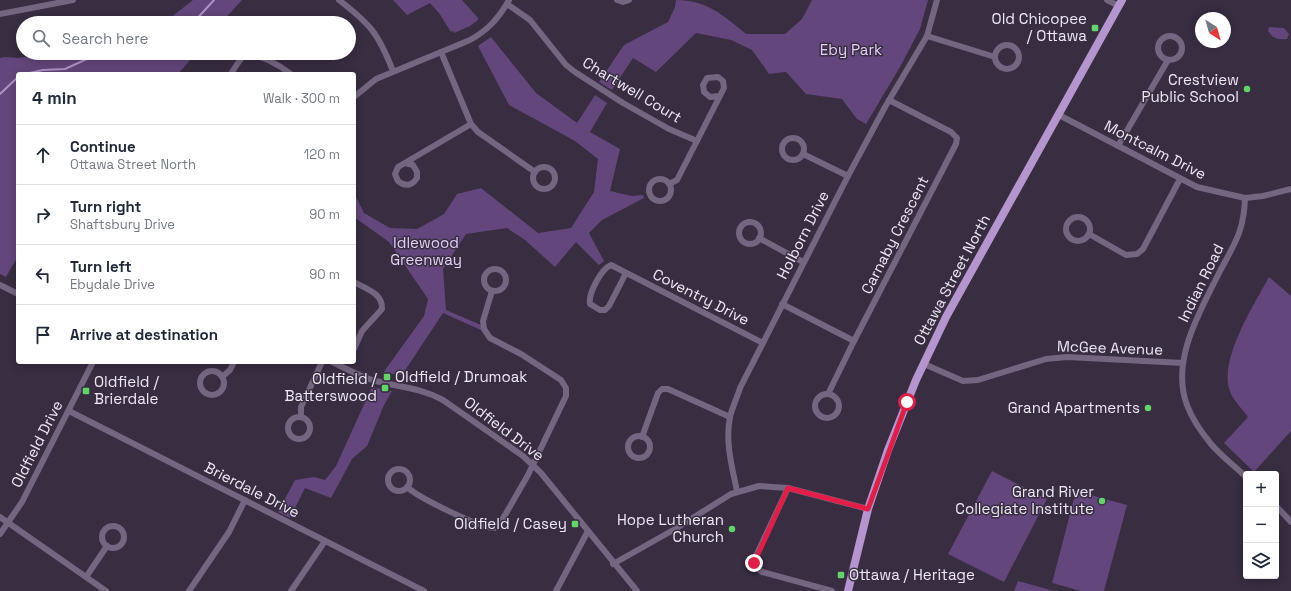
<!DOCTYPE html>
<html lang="en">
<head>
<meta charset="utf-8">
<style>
  body { margin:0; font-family:"Space Grotesk",sans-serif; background:#f6f6f7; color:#1f2937 }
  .controls { position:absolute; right:12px; bottom:12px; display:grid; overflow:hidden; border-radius:4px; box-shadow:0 2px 10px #0003 }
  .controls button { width:36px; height:36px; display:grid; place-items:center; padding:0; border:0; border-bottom:1px solid #e0e1e3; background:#fff; color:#1f2937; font:20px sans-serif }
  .compass { position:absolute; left:1195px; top:12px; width:36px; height:36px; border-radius:50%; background:#fff; box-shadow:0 2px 10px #0003; rotate:143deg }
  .stop { position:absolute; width:12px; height:12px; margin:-9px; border:3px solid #e11d48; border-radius:50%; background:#fff }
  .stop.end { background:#e11d48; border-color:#fff; box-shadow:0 1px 4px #0008 }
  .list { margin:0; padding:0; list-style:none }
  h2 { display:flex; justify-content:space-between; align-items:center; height:52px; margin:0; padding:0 16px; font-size:17px }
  h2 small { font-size:13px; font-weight:400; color:#747a83 }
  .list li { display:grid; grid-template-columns:26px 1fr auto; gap:12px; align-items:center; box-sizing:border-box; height:60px; padding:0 16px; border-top:1px solid #e0e1e3 }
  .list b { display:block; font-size:15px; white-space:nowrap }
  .list p { margin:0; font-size:13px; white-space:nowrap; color:#747a83 }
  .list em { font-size:13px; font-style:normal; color:#747a83 }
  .icon { flex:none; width:22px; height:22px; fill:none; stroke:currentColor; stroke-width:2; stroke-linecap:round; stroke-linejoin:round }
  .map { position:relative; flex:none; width:1291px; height:591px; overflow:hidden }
  .search { position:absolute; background:#fff; box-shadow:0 2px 10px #0003; left:16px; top:16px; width:340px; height:44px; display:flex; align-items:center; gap:10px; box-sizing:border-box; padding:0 14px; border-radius:22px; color:#747a83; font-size:15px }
  .panel { position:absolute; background:#fff; box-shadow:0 2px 10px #0003; left:16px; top:72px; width:340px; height:292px; border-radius:4px }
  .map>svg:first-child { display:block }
  .green { fill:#63467b }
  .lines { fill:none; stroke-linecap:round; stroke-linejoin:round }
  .stream { stroke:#ae93c4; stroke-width:2 }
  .minor { stroke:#746581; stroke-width:6 }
  .major { stroke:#b495ce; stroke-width:8 }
  .route { stroke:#e11d48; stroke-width:5 }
  .poi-dot { fill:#61d46a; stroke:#382d41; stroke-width:1.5 }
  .labels { text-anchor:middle; stroke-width:3; stroke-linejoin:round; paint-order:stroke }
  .poi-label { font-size:15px; fill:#efe9f6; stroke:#382d41; text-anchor:end }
  .park-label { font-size:15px; fill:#e4d1f6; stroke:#382d41 }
  .street-label { font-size:15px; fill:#efe9f6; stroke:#382d41 }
</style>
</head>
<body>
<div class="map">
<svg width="1291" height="591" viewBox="0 0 1291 591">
  <rect width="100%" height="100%" fill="#382d41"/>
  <g class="green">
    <polygon points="193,0 242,0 221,23 157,23 170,18"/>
    <polygon points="393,0 462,0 478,18 478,20 470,26 454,33 453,31 451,32 439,13 430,3 407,15"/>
    <path d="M676 0C707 0 723 15 746 34H785L802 19 812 0H928L920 29 900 67 866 124 857 119 842 99 806 94 786 72 769 74 752 50 731 40 696 33 656 72 633 58 612 90 599 82 624 45 668 22 675 7Z"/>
    <path d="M1269 27 1284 28 1289 34 1287 39C1279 40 1273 39 1268 31Z"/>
    <polygon points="491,37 536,93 577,123 595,95 607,103 590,132 620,149 610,191 632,196 643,195 644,198 602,220 589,233 604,261 599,265 576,242 555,267 525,240 507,228 466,234 443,269 446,310 481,325 481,330 443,313 402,375 383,373 424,316 428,299 389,242 354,217 354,193 364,213 390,228 417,229 444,214 457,194 481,188 538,233 571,228 594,192 598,159 575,141 509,105 478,46"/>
    <polygon points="52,53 196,53 178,74 18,74 18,256 6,277 0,274 0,58 4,57 18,58"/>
    <path d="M1269 277 1291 296V431L1254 472 1224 443 1248 417C1243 410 1235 402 1231 394 1216 363 1254 305 1269 277Z"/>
    <polygon points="372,387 392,391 384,405 367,446 352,459 331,498 305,488 290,518 278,512 295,480 314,477 325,480 336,466"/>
    <polygon points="992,471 1047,499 1004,582 948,554"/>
    <polygon points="1076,491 1127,505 1104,591 1081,591 1052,583"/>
    <polygon points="1018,581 1054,591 1014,591"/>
  </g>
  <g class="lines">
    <g class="stream">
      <polyline points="193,23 214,0"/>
      <polyline points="25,74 43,70 65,69 100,53"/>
      <polyline points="0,94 18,77"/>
    </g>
    <g class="minor">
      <path d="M339 0C371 25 378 33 393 71"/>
      <polyline points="617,0 623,2 629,0"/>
      <polyline points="1107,0 1119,6"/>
      <polyline points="507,4 530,20 566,65 575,72 623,103 669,129 697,141"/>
      <polyline points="0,14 73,0"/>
      <polyline points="927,36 995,57"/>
      <circle cx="1170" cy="48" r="12"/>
      <circle cx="1007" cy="57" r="12"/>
      <polyline points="441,52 471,124 478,132 535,172"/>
      <path d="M231 74C234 69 239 60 244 56 255 50 282 67 291 74"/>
      <path d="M354 97 376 79 470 40C488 30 499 18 509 0"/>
      <polyline points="1059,115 1197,187 1245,198 1263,196 1291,189"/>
      <circle cx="793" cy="149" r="11"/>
      <polyline points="1118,146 1168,60"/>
      <polyline points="803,154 848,176"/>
      <path d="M405 163 413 165 417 172V178C412 186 405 187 398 181L395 174 398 167 471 124"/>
      <circle cx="544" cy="178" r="11"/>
      <circle cx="660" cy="190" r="11"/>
      <polyline points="669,184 677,180 724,88 723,81 718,77 707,78 703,85 704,92 710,97 719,96"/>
      <path d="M1245 198C1244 231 1235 243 1220 271 1201 310 1170 360 1187 405 1192 419 1202 433 1211 444 1221 456 1235 466 1246 477"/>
      <circle cx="1078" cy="229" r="12"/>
      <circle cx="750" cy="233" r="11"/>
      <polyline points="1089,234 1126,255 1137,254 1143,249 1180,179"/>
      <polyline points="759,238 803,262"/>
      <circle cx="495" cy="280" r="11"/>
      <path d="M626 273 609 306 605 310H600L590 304C588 294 601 269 611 265L763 343"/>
      <path d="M354 282C366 289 383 293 382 309L362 331 354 349"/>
      <polyline points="0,285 18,294"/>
      <polyline points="782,304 854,341 956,144 957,138 951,132 889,100"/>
      <path d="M332 362C345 368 359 376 372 380 397 387 419 387 443 400L523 456 541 473 637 591"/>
      <polyline points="924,364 963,381 978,380 1046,359 1067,357 1183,363"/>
      <circle cx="212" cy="383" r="12"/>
      <polyline points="222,377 230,370 234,362"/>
      <circle cx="827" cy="406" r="12"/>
      <polyline points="828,394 854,341"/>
      <polyline points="69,411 424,591"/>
      <polyline points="301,417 301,407 322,362"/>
      <circle cx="299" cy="428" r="11"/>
      <circle cx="639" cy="447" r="11"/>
      <polyline points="642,437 658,393 662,389 668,389 730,417"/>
      <circle cx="399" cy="480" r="11"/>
      <path d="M407 487C419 498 480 528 495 528L501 522 528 475 566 396V388L561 380 521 354 490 338 484 329 483 321 492 291"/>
      <polyline points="788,488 755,558 755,566 762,572 832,591"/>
      <path d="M737 491C732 467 725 442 730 417 732 408 737 398 740 388L848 176 885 107 927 36 937 0"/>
      <polyline points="1276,506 1291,522"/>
      <polyline points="0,517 106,591"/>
      <circle cx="113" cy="537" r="11"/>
      <polyline points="0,534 22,502 93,362"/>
      <polyline points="613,564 675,529 731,494 759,486 788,488 868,509"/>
      <polyline points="86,577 107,546"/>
      <polyline points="189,591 229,532 245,500"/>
      <polyline points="291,591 325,541"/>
      <polyline points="556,591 588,531"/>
    </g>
    <polyline class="major" points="848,591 868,509 888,450 916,380 946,317 1122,0"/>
  </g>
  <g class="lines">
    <polyline class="route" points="754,563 788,488 868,509 907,402"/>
  </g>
  <g class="poi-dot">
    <rect x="1091" y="24" width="8" height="8" rx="2"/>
    <circle cx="1247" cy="89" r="4"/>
    <rect x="383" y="373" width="8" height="8" rx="2"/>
    <rect x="381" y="384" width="8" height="8" rx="2"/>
    <rect x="82" y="387" width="8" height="8" rx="2"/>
    <circle cx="1148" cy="408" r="4"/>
    <circle cx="1102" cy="501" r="4"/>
    <rect x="571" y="520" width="8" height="8" rx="2"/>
    <circle cx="732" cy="529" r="4"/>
    <rect x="837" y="571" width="8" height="8" rx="2"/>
  </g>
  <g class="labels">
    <g class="poi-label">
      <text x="1087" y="24">Old Chicopee<tspan x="1087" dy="17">/ Ottawa</tspan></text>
      <text x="1239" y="85">Crestview<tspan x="1239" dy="17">Public School</tspan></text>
      <text x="395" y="382" text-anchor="start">Oldfield / Drumoak</text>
      <text x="377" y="384">Oldfield /<tspan x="377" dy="17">Batterswood</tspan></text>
      <text x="94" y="387" text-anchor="start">Oldfield /<tspan x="94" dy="17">Brierdale</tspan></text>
      <text x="1140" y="413">Grand Apartments</text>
      <text x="1094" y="497">Grand River<tspan x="1094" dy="17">Collegiate Institute</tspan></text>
      <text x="724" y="525">Hope Lutheran<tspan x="724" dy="17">Church</tspan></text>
      <text x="567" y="529">Oldfield / Casey</text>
      <text x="849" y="580" text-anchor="start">Ottawa / Heritage</text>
    </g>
    <g class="park-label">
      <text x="851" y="55">Eby Park</text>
      <text x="426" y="248">Idlewood<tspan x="426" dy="17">Greenway</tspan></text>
    </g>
    <g class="street-label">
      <text transform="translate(632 90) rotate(31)" y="5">Chartwell Court</text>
      <text transform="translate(1155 150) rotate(27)" y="5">Montcalm Drive</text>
      <text transform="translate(803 235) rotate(-63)" y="5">Holborn Drive</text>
      <text transform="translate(895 235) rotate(-63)" y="5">Carnaby Crescent</text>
      <text transform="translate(952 280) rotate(-62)" y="5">Ottawa Street North</text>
      <text transform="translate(1201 283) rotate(-64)" y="5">Indian Road</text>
      <text transform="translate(701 297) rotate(27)" y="5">Coventry Drive</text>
      <text transform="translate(1110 348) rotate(2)" y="5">McGee Avenue</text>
      <text transform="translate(504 429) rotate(37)" y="5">Oldfield Drive</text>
      <text transform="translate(37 444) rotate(-63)" y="5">Oldfield Drive</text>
      <text transform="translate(252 490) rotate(27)" y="5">Brierdale Drive</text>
    </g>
  </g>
</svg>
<div class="controls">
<button>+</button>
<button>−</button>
<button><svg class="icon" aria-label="layers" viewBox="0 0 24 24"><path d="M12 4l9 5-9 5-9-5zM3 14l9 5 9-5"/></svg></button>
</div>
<svg class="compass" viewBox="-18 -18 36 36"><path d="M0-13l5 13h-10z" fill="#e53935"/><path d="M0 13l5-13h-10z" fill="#747a83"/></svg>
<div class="stop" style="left:907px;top:402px"></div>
<div class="stop end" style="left:754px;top:563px"></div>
<div class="search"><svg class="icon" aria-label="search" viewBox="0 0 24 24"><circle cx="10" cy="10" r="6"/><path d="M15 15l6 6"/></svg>Search here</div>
<section class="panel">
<h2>4 min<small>Walk · 300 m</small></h2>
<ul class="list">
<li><svg class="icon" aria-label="ahead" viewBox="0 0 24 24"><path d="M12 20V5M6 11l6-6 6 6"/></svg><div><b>Continue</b><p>Ottawa Street North</p></div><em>120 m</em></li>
<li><svg class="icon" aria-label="right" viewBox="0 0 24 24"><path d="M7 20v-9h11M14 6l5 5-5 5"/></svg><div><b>Turn right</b><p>Shaftsbury Drive</p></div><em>90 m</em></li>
<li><svg class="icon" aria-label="left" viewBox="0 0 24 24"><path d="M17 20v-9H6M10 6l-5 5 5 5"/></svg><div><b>Turn left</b><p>Ebydale Drive</p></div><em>90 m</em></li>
<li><svg class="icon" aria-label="arrive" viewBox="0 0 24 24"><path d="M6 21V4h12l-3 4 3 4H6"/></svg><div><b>Arrive at destination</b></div></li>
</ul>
</section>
</div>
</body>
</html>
